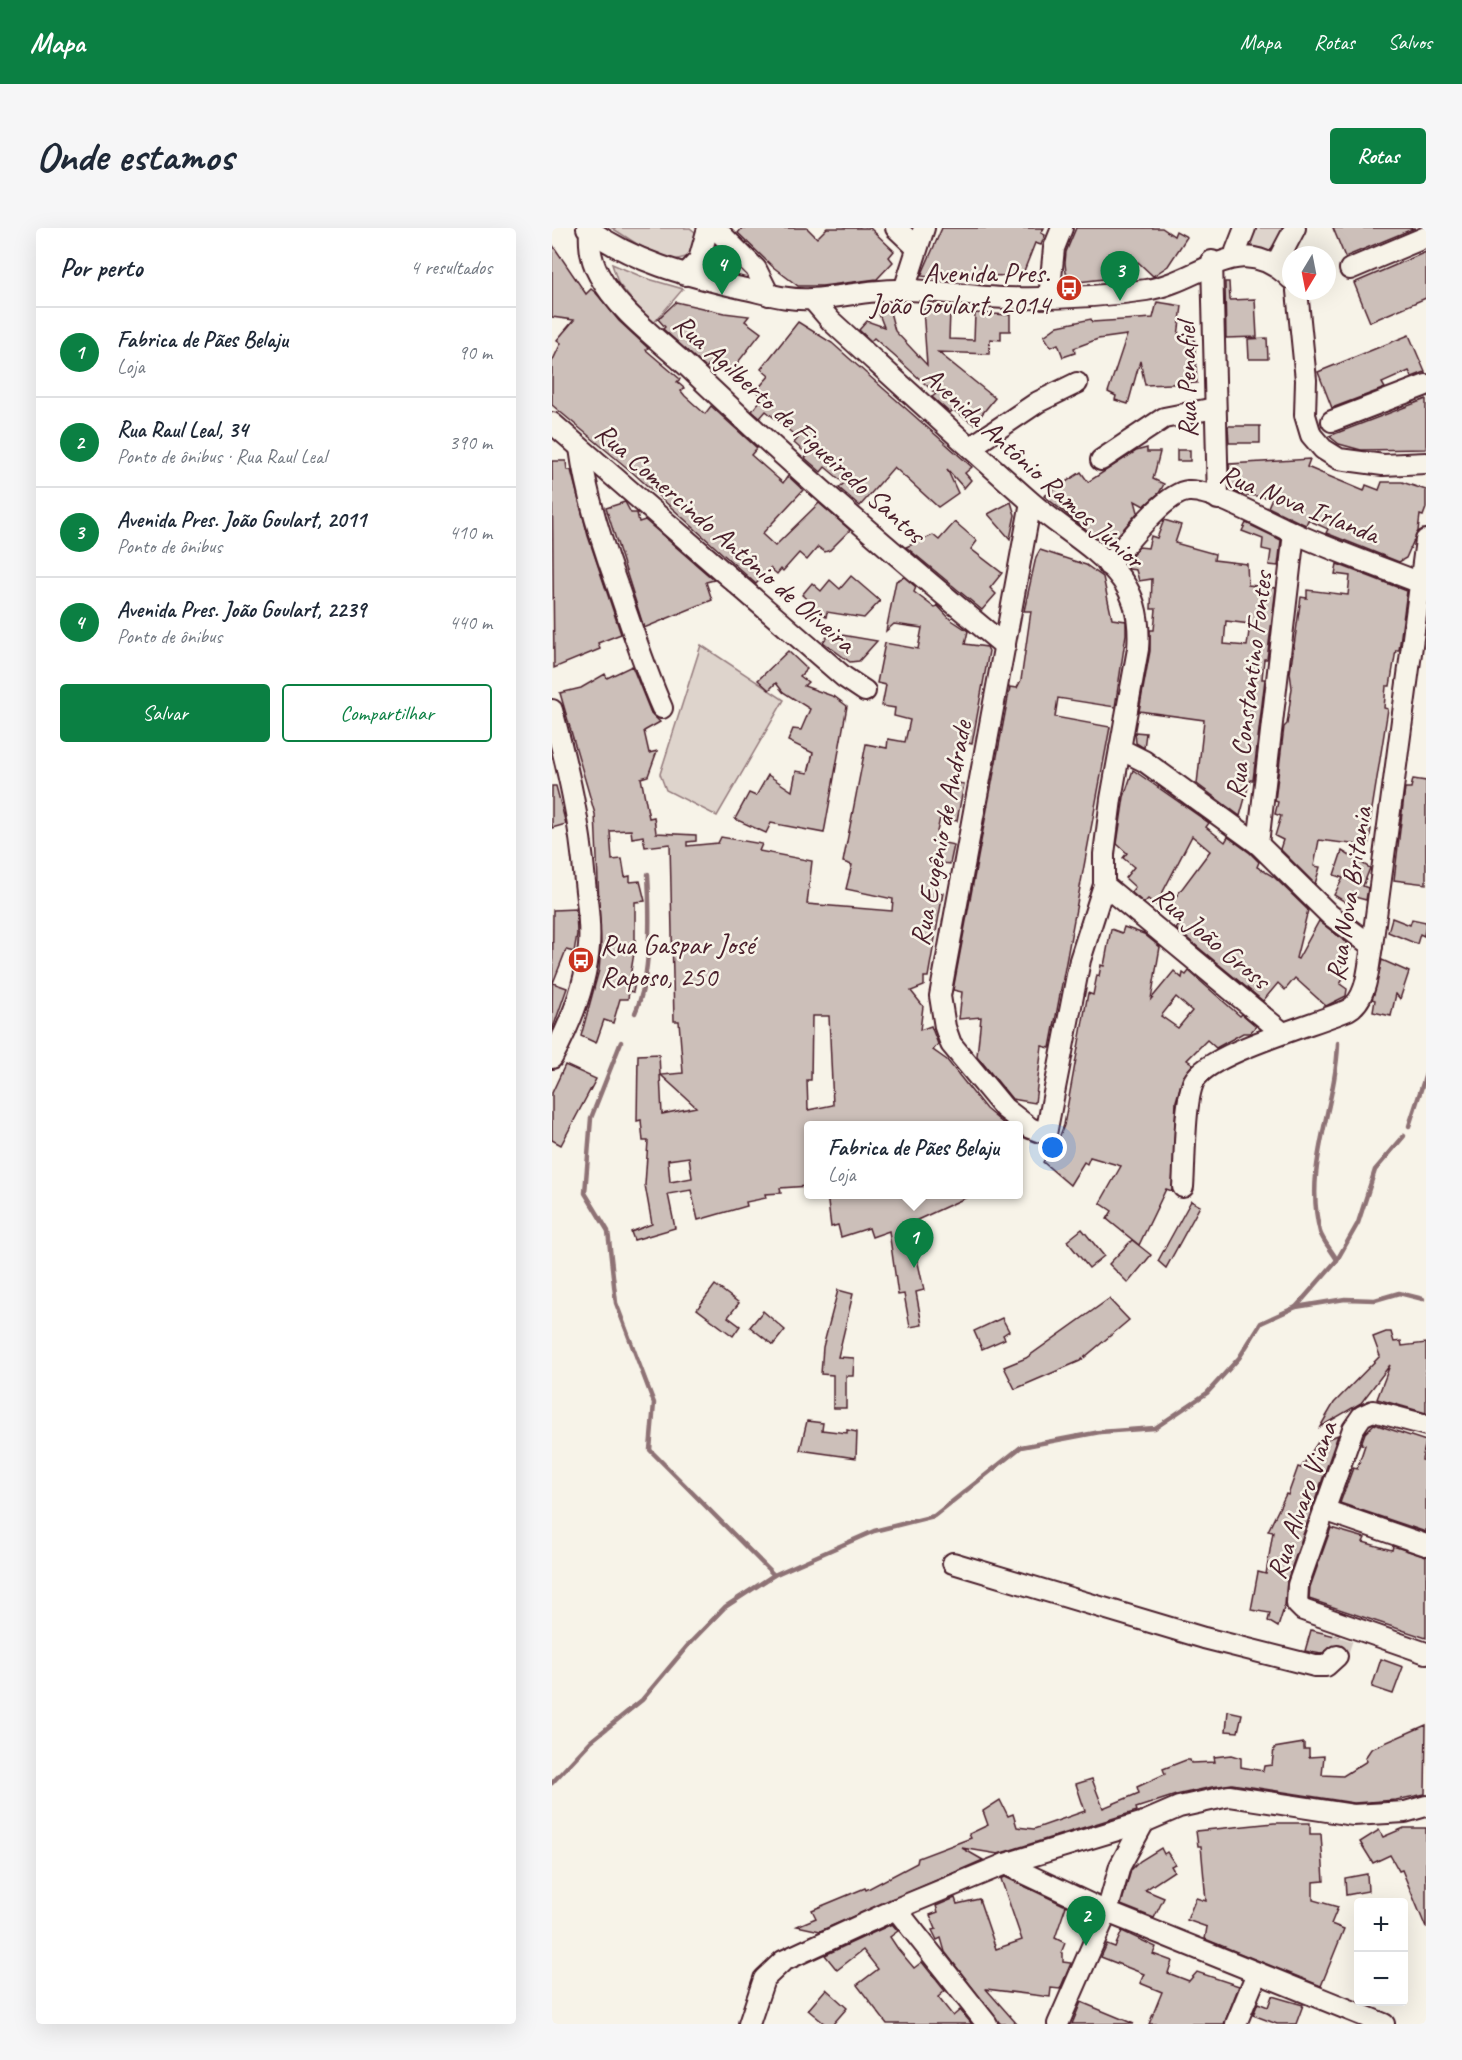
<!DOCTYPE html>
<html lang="pt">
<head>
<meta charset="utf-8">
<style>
  body { margin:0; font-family:Caveat,sans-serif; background:#f6f6f7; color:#1f2937 }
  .controls { position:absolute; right:18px; bottom:18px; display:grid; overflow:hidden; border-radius:6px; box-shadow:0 6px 24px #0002 }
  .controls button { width:54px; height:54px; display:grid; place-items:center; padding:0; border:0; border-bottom:2px solid #e0e1e3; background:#fff; color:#1f2937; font:30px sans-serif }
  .compass { position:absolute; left:730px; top:18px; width:54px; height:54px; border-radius:50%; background:#fff; box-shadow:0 6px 24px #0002; rotate:190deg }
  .you { position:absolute; left:501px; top:920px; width:21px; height:21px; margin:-15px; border:4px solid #fff; border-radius:50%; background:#1a73e8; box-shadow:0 0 0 9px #1a73e833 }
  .badge { display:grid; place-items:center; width:39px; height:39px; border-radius:50%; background:#0b8043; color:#fff; font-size:20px; font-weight:700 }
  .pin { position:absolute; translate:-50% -50px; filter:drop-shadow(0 2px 3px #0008) }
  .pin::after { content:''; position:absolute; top:32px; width:21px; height:18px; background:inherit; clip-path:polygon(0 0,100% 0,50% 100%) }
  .popup { position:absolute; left:252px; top:893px; width:219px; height:78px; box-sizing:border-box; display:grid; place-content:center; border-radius:6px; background:#fff; filter:drop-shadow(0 2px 4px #0005); font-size:20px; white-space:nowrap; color:#747a83 }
  .popup b { font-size:22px; color:#1f2937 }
  .popup::after { content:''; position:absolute; left:50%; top:100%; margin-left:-12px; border:12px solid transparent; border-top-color:#fff }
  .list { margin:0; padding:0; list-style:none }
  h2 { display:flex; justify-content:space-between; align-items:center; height:78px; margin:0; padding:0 24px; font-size:26px }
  h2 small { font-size:20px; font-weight:400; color:#747a83 }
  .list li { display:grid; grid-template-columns:39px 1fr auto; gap:18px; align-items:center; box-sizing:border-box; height:90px; padding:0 24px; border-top:2px solid #e0e1e3 }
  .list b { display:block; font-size:22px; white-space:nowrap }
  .list p { margin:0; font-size:20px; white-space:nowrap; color:#747a83 }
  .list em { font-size:20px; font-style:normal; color:#747a83 }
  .actions { display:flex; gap:12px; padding:18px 24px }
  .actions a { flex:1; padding:14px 0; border:2px solid #0b8043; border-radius:6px; text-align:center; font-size:21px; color:#0b8043 }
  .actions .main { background:#0b8043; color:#fff }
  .map { position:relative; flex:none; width:874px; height:1796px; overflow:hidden; border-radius:6px }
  header { display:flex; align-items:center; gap:36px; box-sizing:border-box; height:84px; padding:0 30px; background:#0b8043; color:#fff }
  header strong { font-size:28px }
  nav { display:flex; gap:33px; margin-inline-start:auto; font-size:21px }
  .intro { display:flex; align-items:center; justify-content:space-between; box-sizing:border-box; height:144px; padding:0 36px }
  h1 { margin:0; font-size:42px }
  .button { padding:15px 27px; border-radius:6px; background:#0b8043; color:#fff; font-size:21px; font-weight:700 }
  main { display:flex; gap:36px; padding:0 36px }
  aside { flex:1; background:#fff; border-radius:6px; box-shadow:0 6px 24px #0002 }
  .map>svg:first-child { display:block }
  .green { fill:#ded4cc; stroke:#947a7c; stroke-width:1.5 }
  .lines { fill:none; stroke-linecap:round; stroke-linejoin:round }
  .stream { stroke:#8e7275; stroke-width:4.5 }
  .building { fill:#ccbfb9; stroke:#4a1f2b; stroke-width:1.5; fill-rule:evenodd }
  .minor-tunnel { stroke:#d4c9c2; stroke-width:20; stroke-dasharray:20 10; stroke-linecap:butt }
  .minor-casing { stroke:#4a1f2b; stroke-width:24 }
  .minor { stroke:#f7f3e8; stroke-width:20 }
  .labels { text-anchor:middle; stroke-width:5; stroke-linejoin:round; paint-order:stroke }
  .poi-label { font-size:28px; fill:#4a1f2b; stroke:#f7f3e8; text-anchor:end }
  .street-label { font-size:28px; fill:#4a1f2b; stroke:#f7f3e8 }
</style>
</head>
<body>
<header>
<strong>Mapa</strong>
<nav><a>Mapa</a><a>Rotas</a><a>Salvos</a></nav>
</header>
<div class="intro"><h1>Onde estamos</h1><a class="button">Rotas</a></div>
<main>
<aside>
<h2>Por perto<small>4 resultados</small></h2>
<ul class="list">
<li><span class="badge">1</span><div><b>Fabrica de Pães Belaju</b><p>Loja</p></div><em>90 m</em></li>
<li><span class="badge">2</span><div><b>Rua Raul Leal, 34</b><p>Ponto de ônibus · Rua Raul Leal</p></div><em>390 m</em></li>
<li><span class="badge">3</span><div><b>Avenida Pres. João Goulart, 2011</b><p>Ponto de ônibus</p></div><em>410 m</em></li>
<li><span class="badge">4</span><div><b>Avenida Pres. João Goulart, 2239</b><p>Ponto de ônibus</p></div><em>440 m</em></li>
</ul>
<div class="actions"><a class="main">Salvar</a><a>Compartilhar</a></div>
</aside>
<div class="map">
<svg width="874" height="1796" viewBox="0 0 874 1796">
  <rect width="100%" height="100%" fill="#f7f3e8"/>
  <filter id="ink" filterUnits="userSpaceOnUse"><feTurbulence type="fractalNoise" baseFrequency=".0167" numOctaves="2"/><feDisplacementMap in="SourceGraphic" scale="12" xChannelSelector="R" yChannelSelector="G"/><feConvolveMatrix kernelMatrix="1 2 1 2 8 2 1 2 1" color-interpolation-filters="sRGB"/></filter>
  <g filter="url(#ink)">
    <g class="green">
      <polygon points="60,0 138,0 143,4 143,18 138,28 122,32 88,18"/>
      <polygon points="699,0 733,0 719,24 691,15"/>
      <polygon points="60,36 93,50 131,61 100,97 66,55"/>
      <polygon points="149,417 232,472 165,588 114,562 108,546"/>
    </g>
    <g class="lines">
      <g class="stream">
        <path d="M83 785C100 748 98 686 96 646"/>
        <polyline points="69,814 39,890 33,965 56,1003 64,1075 102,1175 98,1222 222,1347"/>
        <polyline points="857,898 874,846"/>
        <polyline points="785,1032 806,995 823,942 852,908"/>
        <polyline points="744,1079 793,1071 823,1072 847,1065 871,1071"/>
        <path d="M0 1555 39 1513 90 1472 137 1416 173 1379 222 1347 322 1303 382 1288 469 1219 548 1204 603 1200 655 1165 687 1130 709 1095 744 1079 785 1032C780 1023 771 1013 768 1004 751 939 784 879 786 815"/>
      </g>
    </g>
    <g class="building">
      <polygon points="190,0 255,0 265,10 275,0 318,0 342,23 337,29 341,34 325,51 270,58 246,58 221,39 186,5"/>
      <polygon points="390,0 492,0 489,5 493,7 489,17 483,15 470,48 396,47 394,51 369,48"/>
      <polygon points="524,0 610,0 622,8 624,3 635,9 616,38 601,48 586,34 581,48 564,40 560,50 526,54 514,45 513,35 514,24"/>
      <polygon points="781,0 863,0 793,29"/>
      <polygon points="0,16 34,66 39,61 44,65 67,93 96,120 94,122 128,151 125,154 132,160 129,163 133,168 153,186 159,178 205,220 199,227 231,255 236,248 251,262 210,306 223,318 267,275 298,302 278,322 273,324 266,319 255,332 247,325 231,343 229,341 225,346 218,340 204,356 80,244 0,177 0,134 9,115 5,112 22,92 0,89"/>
      <polygon points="874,24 874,70 818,94 802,55"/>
      <polygon points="673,54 677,54 678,72 703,71 705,109 674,110"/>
      <polygon points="124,74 172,85 197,88 193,93 209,105 176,147 160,133 154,140 111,101 113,99 106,91"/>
      <polygon points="605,74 630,78 626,108 642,105 645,155 593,157 588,133 576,176 563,172 564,168 556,164 575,107 546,111 522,120 523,125 511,129 506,116 499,119 492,108 506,98 539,91 540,94 601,90"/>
      <polygon points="337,80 343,103 375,137 371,81 398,83 397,111 422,112 423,85 458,87 458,103 449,103 449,112 438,111 437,126 386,124 443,170 422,196 401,182 398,185 380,169 384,166 349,134 322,110 319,113 307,102 315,93 332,99 325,81"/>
      <polygon points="246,94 280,115 420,239 413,245 419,252 412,260 395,241 406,265 386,279 342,239 308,278 287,260 292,255 273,239 269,244 253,230 256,227 242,215 246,210 214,183 208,190 200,183 211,169 204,163 217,148 209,141"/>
      <polygon points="857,107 873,144 860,149 857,143 830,155 833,160 780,180 766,144"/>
      <polygon points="715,110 716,131 697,131 696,111"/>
      <polygon points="874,171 874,221 809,222 787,216 777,208"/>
      <polygon points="676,198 708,198 708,215 677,215"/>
      <polygon points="595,220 595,224 608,224 601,251 612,256 607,265 592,278 583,273 586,284 556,319 492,268 529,244 536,254 584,223"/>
      <rect x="625" y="222" width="13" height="11"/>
      <polygon points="758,231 755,239 812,263 814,257 827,262 830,254 850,254 874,262 874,280 871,288 868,287 866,303 854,330 847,334 774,305 776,301 756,292 754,297 747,294 716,279 720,270 688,266 678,261 677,236"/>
      <polygon points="0,233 14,233 15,242 19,242 36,308 69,406 46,415 48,421 2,440"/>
      <polygon points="73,274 79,285 85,285 87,294 93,292 162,352 154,354 160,372 92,400 54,280"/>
      <polygon points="459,274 463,287 458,311 436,286"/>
      <path d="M612 292 629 297 623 315 663 326 662 332 695 336 696 357 724 360 715 431H712L710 451H713L701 552H698L688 588 645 556 652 492 587 483 598 423V402H602L604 381H599L600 351 587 353 584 342 577 341 574 335 587 319 596 320 599 308 605 310ZM674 393 698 396 695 418 672 416Z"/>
      <polygon points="403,294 425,313 419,321 450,345 438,360 444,366 430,382 354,319 381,307 387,312"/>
      <polygon points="694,295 729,312 726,338 717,337 719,323 710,321 711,311 690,303"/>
      <polygon points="488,322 534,337 551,349 560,391 574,393 574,406 563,479 506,470 503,489 558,499 498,820 490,818 483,875 460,871 425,828 429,789 407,791 410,764 401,762 458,459 465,460 469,452 479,383 472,383 484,329"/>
      <polygon points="785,336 855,363 847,422 844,422 838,458 834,458 832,480 836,481 817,600 819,601 816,618 767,612 762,638 768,639 763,656 728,621 731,612 723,608 729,588 723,586 726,574 723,573 732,499 735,496 740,460 738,445 749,369 755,370 755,362 796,367 798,348 783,346"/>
      <polygon points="299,348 328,373 312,390 275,384 274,389 250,367 260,355 269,363 278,352 288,361"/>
      <path d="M352 349 364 359 362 364 383 380 385 377 398 391 416 403 413 416 435 419 437 423 420 516 409 513 400 554 412 556 405 593 388 590 383 613 402 617 398 636 390 635 385 664 391 665 376 749H372V758L359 763 371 778 368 802 379 798 386 816 381 822 395 832 434 881 453 897H257V958L228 960 229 965 213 966 214 970 194 974 195 978 146 992 139 962 116 966 123 1000 82 1012 79 1004 100 996 93 957 96 913H91L89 892 85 893 86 827 107 826 110 886 144 879 109 847 131 845 127 793H122L118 616 93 619 91 608 80 610 79 602 58 603 60 632 70 631 73 649 78 648V654L88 653 93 673 83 674V719L78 749 84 750 81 764 77 763 76 771H68L61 795 52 792 44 815 29 808 47 742 49 719 43 586 8 465 29 460 53 446 55 450 80 438 99 485 108 494 92 503 97 525 105 523 96 548 89 550 97 590 102 589 104 605 144 607V613L135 614V618L166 615 169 609 210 616 207 623 260 633 255 676 340 683 341 671 294 661 300 637 291 634 314 516 335 520 336 511 353 514 358 492 342 488 343 480 330 478 334 457 325 455 333 415 366 421 370 400 342 396 334 403 344 353ZM260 788H277L281 877 256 882 255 852H259ZM137 929 140 950 118 954 116 932Z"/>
      <polygon points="278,405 325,413 307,433 298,434 271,414"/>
      <polygon points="236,423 255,441 248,448 256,454 252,458 283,469 295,478 272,605 219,595 214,605 183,591 197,565 204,568 216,547 240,563 244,543 256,545 261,525 236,513 241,501 249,502 258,481 231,464 224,455 217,462 206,452"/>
      <polygon points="583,504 594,505 592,520 584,515"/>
      <polygon points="581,542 657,595 654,599 673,614 676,609 698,625 707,634 705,639 722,649 756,682 744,730 746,731 767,693 800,719 789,739 789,744 794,746 788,756 795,761 794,768 774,778 743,750 733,762 726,755 711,773 624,701 630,694 614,682 658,623 640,608 604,677 596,671 592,675 579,664 583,659 573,650 582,639 571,630 575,625 565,616 572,569"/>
      <polygon points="861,551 874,553 874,656 842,652 853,560 859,560"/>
      <polygon points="0,558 4,558 14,596 0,600"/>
      <polygon points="790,623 818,640 811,658 816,660 814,672 803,669 798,677 782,667 791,650 782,647"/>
      <polygon points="24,681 25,706 22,724 14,722 1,755 15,760 0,803 1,682"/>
      <polygon points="840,690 858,697 860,691 874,694 872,708 868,706 865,716 836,704"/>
      <path d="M572 699 592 706 608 719 599 771 622 743 630 750 631 745 634 747 637 743 688 788 690 786 704 798 698 805H691L664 820 655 812 635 832 641 836 631 849 624 873 620 963 614 961 587 1017 555 991 560 983 548 975 569 938 538 929 535 936 532 934 518 957 491 934 496 926 500 928 512 897 536 765 541 767 545 747 547 748 549 737 552 738 559 701 570 705ZM624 769 640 783 626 800 609 788Z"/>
      <polygon points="830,732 857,744 848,771 844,766 839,788 821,784 823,772 820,771"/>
      <polygon points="13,837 44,851 9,917 0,912 0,865"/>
      <polygon points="275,966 422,966 363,993 364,996 358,999 372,1062 364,1064 370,1097 358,1099 352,1066 346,1067 337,1003 320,1009 317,1000 289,1009 286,997 279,999"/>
      <polygon points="639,973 648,978 614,1040 606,1033"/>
      <polygon points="530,1001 552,1028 537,1040 515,1013"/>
      <polygon points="580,1012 599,1027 576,1055 557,1036"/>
      <polygon points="163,1057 187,1075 176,1089 188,1098 181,1108 145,1081"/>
      <polygon points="286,1062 301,1066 286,1129 302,1130 301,1148 294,1148 294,1180 281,1180 281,1147 269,1146 271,1119"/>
      <polygon points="557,1071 577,1092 528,1133 463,1161 452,1139 474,1130"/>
      <polygon points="211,1083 233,1102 221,1117 198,1099"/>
      <polygon points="450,1090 457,1103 451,1107 453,1111 430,1121 422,1103"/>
      <polygon points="834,1104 839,1104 842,1114 849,1113 850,1118 874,1115 874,1185 825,1171 838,1137 809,1175 768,1199 782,1175 828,1128 821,1109"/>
      <polygon points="255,1193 271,1195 270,1202 295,1205 295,1202 305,1204 304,1230 248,1222"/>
      <polygon points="822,1196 874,1213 870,1232 874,1233 874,1304 788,1275 801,1240 805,1241 813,1217 809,1216 813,1205"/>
      <polygon points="786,1207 735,1353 733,1377 726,1399 716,1393 718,1385 699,1382 706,1344 714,1346 721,1304 716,1303 734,1266 736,1267 746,1239 749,1240 766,1214"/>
      <polygon points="779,1300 813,1310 811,1314 832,1320 840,1322 841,1318 874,1329 874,1410 757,1371 758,1359"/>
      <polygon points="759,1402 787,1409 785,1416 769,1426 753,1423"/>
      <polygon points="829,1431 851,1439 841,1466 820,1459"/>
      <polygon points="676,1483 690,1486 686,1504 674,1503"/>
      <polygon points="874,1497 873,1566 844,1572 802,1575 680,1556 660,1559 624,1567 584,1580 585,1583 446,1626 410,1620 431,1632 268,1703 245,1698 264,1690 260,1682 313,1660 314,1662 365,1635 366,1630 419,1610 417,1606 436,1597 431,1583 448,1572 456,1588 461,1586 465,1599 482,1601 533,1583 524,1556 540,1551 551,1580 587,1565 585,1559 613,1546 611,1541 634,1532 638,1532 639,1535 663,1534 662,1529 679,1527 689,1530 689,1539 711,1543 712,1538 720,1537 722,1520 752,1515 752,1521 757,1521 757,1529 772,1528 770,1547 791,1548 815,1533 813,1530 819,1521"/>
      <polygon points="722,1595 758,1595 758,1606 769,1606 772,1653 761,1654 761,1672 786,1679 779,1696 792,1701 769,1758 653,1711 655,1699 635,1692 644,1670 654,1673 649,1618 646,1618 644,1603"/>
      <polygon points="852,1600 874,1600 874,1700 850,1642 847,1643 838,1627 821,1635 808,1614 827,1602 831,1609"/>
      <polygon points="609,1620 612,1626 615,1624 623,1636 619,1638 622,1643 593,1662 612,1670 602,1690 569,1677 579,1642 588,1633"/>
      <polygon points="815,1646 816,1663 794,1667 793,1650"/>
      <polygon points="453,1649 514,1678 503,1710 513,1715 509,1725 511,1725 511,1734 519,1735 508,1761 499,1760 498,1769 434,1761 465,1796 449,1796 446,1793 393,1724 389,1710 385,1712 380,1702 384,1701 378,1687 386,1684 384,1678 403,1670 405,1676 427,1671 444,1721 470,1712 449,1651"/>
      <polygon points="340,1696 346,1703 338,1709 346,1721 362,1740 370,1734 393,1763 386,1769 401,1788 408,1782 420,1796 335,1796 305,1757 326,1741 311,1722 285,1742 273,1727"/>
      <polygon points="570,1703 604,1719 601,1726 620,1733 616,1745 637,1753 645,1744 687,1758 672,1796 597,1796 610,1764 588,1755 592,1746 549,1729 555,1716 563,1719"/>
      <polygon points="274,1761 295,1780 281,1796 273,1796 256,1782"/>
      <polygon points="720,1768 751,1777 744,1796 725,1796 701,1787 706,1775 716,1779"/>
      <polygon points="529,1774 582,1796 520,1796"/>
    </g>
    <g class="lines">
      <polyline class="minor-tunnel" points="785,1428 791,1410"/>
      <defs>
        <g id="minor">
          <path d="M35 0C81 34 133 47 189 60 213 65 236 73 260 71 291 69 320 61 350 62 385 62 420 69 454 70 500 71 549 69 594 62 651 53 687 0 739 51"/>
          <polyline points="163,0 204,41 217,67"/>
          <polyline points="344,0 365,20"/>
          <path d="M38 3C37 18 39 33 47 47 66 83 106 111 135 138 237 236 344 328 453 418"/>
          <polyline points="684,23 693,0"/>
          <polyline points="660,33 666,271"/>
          <polyline points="724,36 743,0"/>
          <polyline points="798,41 874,9"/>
          <polyline points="133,47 147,32 156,0"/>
          <polyline points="352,62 372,0"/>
          <polyline points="745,63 754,152 753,187 759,207 771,221 787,231 831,237 874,235"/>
          <polyline points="497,70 502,20 510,0"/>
          <path d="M260 71 279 93C346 154 412 215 480 275 508 300 547 320 570 352 585 372 588 396 586 421L559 571 552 626V657L528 732 494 906 478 900 452 880 399 816 393 799 388 768 479 274"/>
          <polyline points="780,193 874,157"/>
          <polyline points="0,195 292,449 313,463"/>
          <polyline points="419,219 486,174 525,155"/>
          <path d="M28 220C34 266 48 310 64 354 79 397 92 439 110 480"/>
          <polyline points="549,232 612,190 663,180"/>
          <path d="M556 337C573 318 612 265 636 263 660 261 718 295 742 305 785 324 830 340 874 357"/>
          <path d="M0 482C16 541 28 593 33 654 35 674 39 697 37 718 34 758 19 795 0 830"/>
          <polyline points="568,521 592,533 706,616 778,687 820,718"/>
          <polyline points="706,616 742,305"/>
          <polyline points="552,657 731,805"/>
          <path d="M631 959C633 934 632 873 642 853 656 825 764 796 796 782 816 771 816 739 820 718L874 312"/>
          <polyline points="874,1197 821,1183 810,1188 801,1201 746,1357 745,1376 751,1382 874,1425"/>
          <polyline points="772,1282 874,1317"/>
          <polyline points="401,1335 652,1410 763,1438 774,1438 785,1428"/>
          <polyline points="453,1636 555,1684 832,1796"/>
          <polyline points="344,1681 435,1796"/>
          <polyline points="197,1796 212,1751 231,1733 344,1681 453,1636 592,1594 627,1579 677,1568 801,1587 853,1584 874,1578"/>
          <polyline points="506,1796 555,1684 568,1638 592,1594"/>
          <polyline points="684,1796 705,1745"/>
        </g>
      </defs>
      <use href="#minor" class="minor-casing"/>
      <use href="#minor" class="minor"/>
    </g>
  </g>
  <defs>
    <symbol id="bus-disc" viewBox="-11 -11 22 22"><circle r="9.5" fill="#c8321e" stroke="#f7f3e8"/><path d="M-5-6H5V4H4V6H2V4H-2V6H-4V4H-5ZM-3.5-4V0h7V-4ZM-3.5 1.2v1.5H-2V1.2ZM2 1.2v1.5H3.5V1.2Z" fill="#fff"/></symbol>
  </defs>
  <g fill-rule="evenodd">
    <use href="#bus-disc" x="502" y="45" width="30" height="30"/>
    <use href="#bus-disc" x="14" y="717" width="30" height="30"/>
  </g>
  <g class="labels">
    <g class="poi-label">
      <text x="498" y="54">Avenida Pres.<tspan x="498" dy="32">João Goulart, 2014</tspan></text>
      <text x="48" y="726" text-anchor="start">Rua Gaspar José<tspan x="48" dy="32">Raposo, 250</tspan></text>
    </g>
    <g class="street-label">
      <text transform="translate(634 152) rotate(-91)" y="10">Rua Penafiel</text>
      <text transform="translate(248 200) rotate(42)" y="10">Rua Agilberto de Figueiredo Santos</text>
      <text transform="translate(482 239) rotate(42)" y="10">Avenida Antônio Ramos Júnior</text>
      <text transform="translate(748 275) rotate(22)" y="10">Rua Nova Irlanda</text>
      <text transform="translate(174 309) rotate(41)" y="10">Rua Comercindo Antônio de Oliveira</text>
      <text transform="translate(696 457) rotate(-83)" y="10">Rua Constantino Fontes</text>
      <text transform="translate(388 605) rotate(-79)" y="10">Rua Eugênio de Andrade</text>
      <text transform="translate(796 666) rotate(-81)" y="10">Rua Nova Britania</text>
      <text transform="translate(660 709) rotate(40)" y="10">Rua João Gross</text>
      <text transform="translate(749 1272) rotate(-71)" y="10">Rua Alvaro Viana</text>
    </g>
  </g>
</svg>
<div class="controls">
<button>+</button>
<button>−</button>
</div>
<svg class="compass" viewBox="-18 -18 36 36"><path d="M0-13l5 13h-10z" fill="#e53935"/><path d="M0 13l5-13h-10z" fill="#747a83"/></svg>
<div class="you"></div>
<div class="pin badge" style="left:362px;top:1040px">1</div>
<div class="popup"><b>Fabrica de Pães Belaju</b>Loja</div>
<div class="pin badge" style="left:534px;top:1718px">2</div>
<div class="pin badge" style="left:568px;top:73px">3</div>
<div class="pin badge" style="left:170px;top:67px">4</div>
</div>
</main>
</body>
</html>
